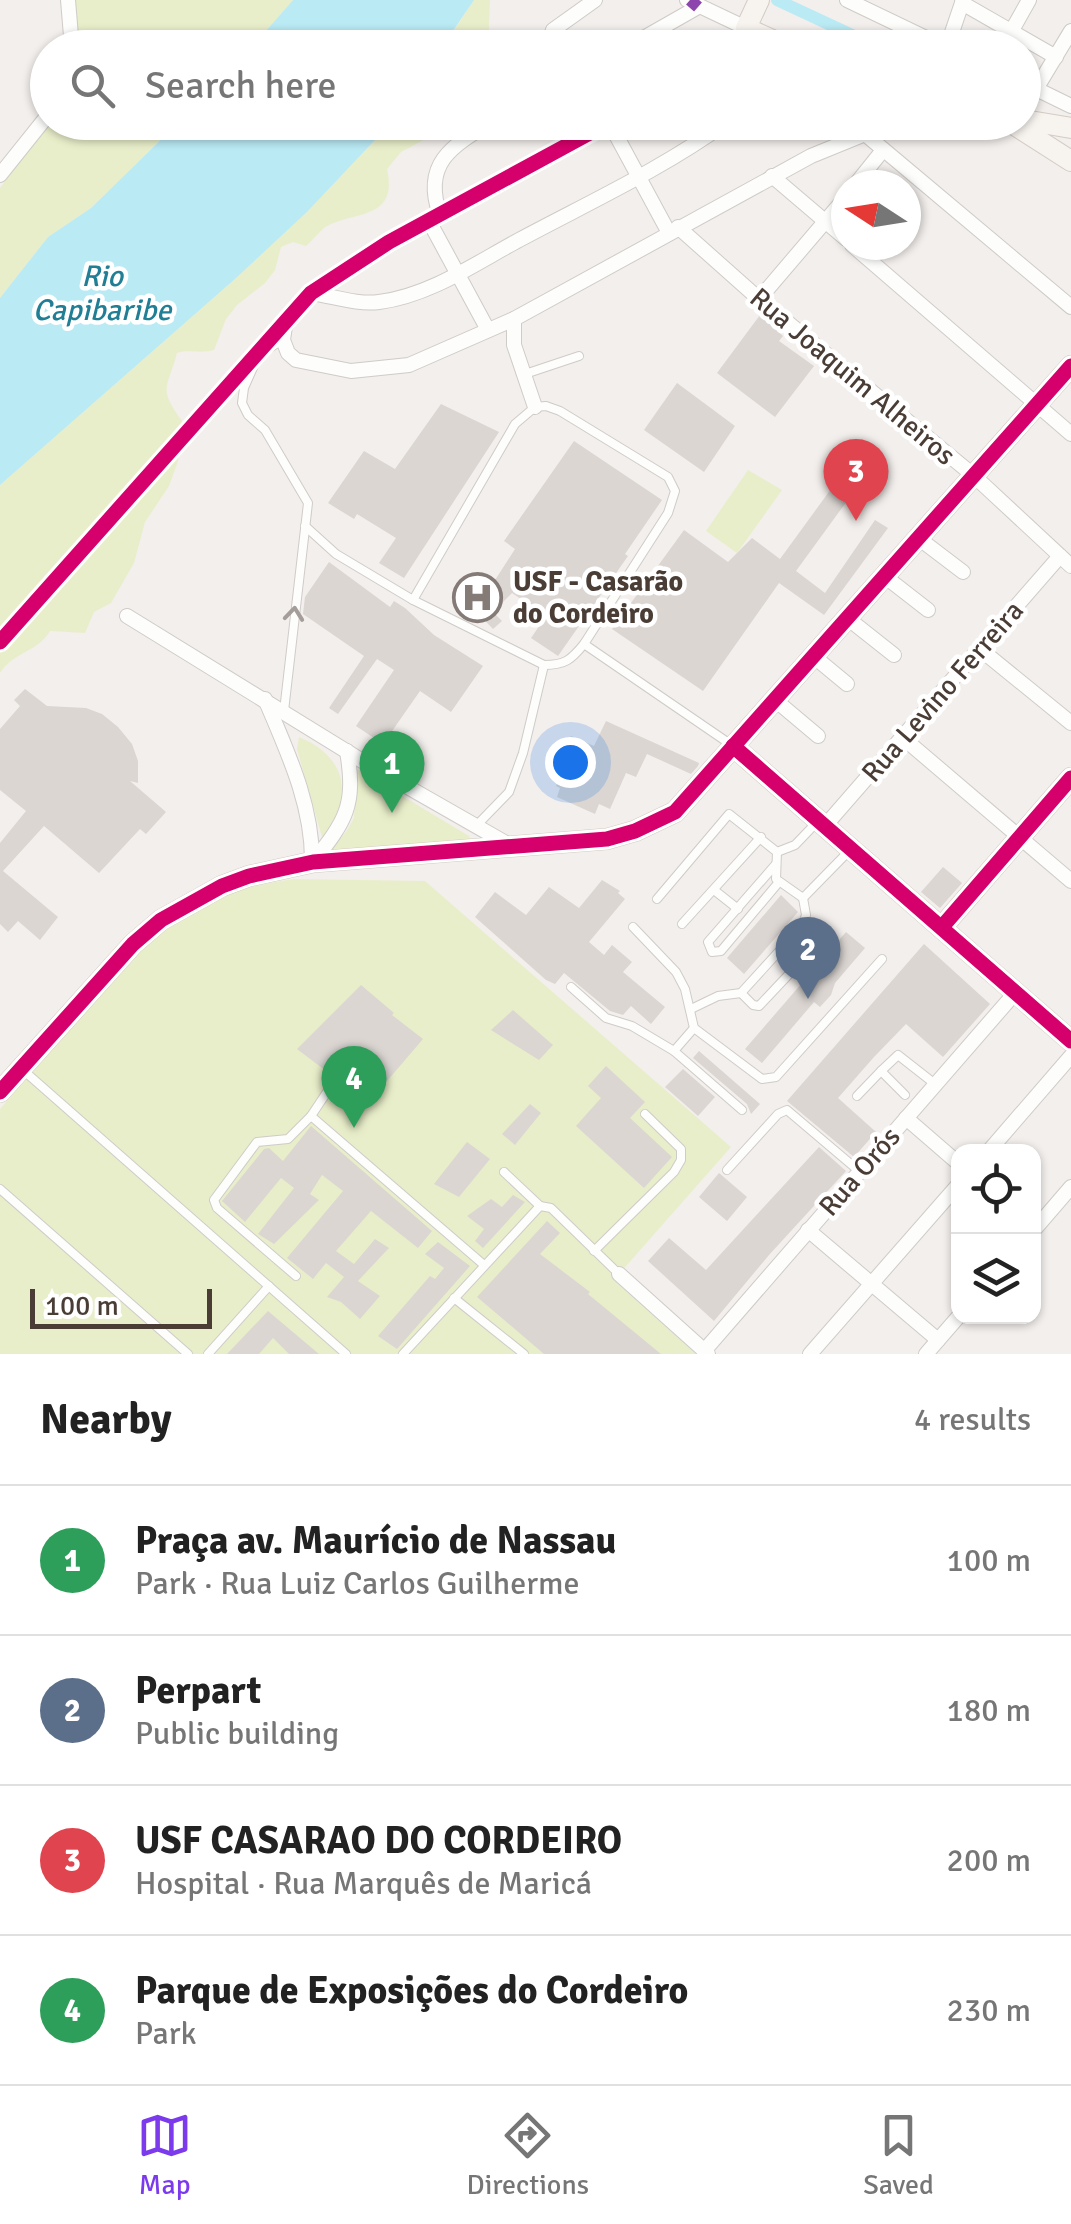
<!DOCTYPE html>
<html lang="en">
<head>
<meta charset="utf-8">
<style>
  body { margin:0; font-family:Signika,sans-serif; background:#f2f2f2; color:#222 }
  .controls { position:absolute; right:30px; bottom:30px; display:grid; overflow:hidden; border-radius:20px; box-shadow:0 2px 8px #0004 }
  .controls button { width:90px; height:90px; display:grid; place-items:center; padding:0; border:0; border-bottom:2px solid #e0e0e0; background:#fff; color:#222; font:50px sans-serif }
  .compass { position:absolute; left:831px; top:170px; width:90px; height:90px; border-radius:50%; background:#fff; box-shadow:0 2px 8px #0004; rotate:282deg }
  .scale { position:absolute; left:30px; bottom:25px; width:182px; box-sizing:border-box; padding-left:10px; border:5px solid #4a3d36; border-top:0; font-size:28px; line-height:35px; white-space:nowrap; color:#4a3d36; -webkit-text-stroke:8px #fff; paint-order:stroke }
  .you { position:absolute; left:570px; top:762px; width:35px; height:35px; margin:-25px; border:8px solid #fff; border-radius:50%; background:#1a73e8; box-shadow:0 0 0 15px #1a73e833 }
  .badge { display:grid; place-items:center; width:65px; height:65px; border-radius:50%; background:#7c3aed; color:#fff; font-size:32px; font-weight:700 }
  .pin { position:absolute; translate:-50% -82px; filter:drop-shadow(0 2px 5px #0008) }
  .pin::after { content:''; position:absolute; top:52px; width:35px; height:30px; background:inherit; clip-path:polygon(0 0,100% 0,50% 100%) }
  .list { margin:0; padding:0; list-style:none }
  h2 { display:flex; justify-content:space-between; align-items:center; height:130px; margin:0; padding:0 40px; font-size:42px }
  h2 small { font-size:32px; font-weight:400; color:#767676 }
  .list li { display:grid; grid-template-columns:65px 1fr auto; gap:30px; align-items:center; box-sizing:border-box; height:150px; padding:0 40px; border-top:2px solid #e0e0e0 }
  .list b { display:block; font-size:38px; white-space:nowrap }
  .list p { margin:0; font-size:32px; white-space:nowrap; color:#767676 }
  .list em { font-size:32px; font-style:normal; color:#767676 }
  .icon { flex:none; width:55px; height:55px; fill:none; stroke:currentColor; stroke-width:2; stroke-linecap:round; stroke-linejoin:round }
  .map { position:relative; flex:none; width:1071px; height:1354px; overflow:hidden }
  .search { position:absolute; background:#fff; box-shadow:0 2px 8px #0004; left:30px; right:30px; top:30px; height:110px; display:flex; align-items:center; gap:25px; box-sizing:border-box; padding:0 35px; border-radius:55px; color:#767676; font-size:38px }
  .sheet { height:730px; background:#fff }
  nav { display:flex; justify-content:space-around; align-items:center; box-sizing:border-box; height:140px; border-top:2px solid #e0e0e0; background:#fff; font-size:28px; color:#767676 }
  nav a { display:grid; justify-items:center; gap:5px }
  nav .on { color:#7c3aed }
  .map>svg:first-child { display:block }
  .green { fill:#e9eeca }
  .water { fill:#baeaf4 }
  .lines { fill:none; stroke-linecap:round; stroke-linejoin:round }
  .canal { stroke:#baeaf4; stroke-width:12 }
  .building { fill:#dbd6d2 }
  .lane-casing { stroke:#cfcbc8; stroke-width:10 }
  .street-casing { stroke:#cfcbc8; stroke-width:16 }
  .secondary-casing { stroke:#d4cbc3; stroke-width:22 }
  .lane { stroke:#fdfdfc; stroke-width:8 }
  .street { stroke:#fdfdfc; stroke-width:14 }
  .secondary { stroke:#f7f3ef; stroke-width:20 }
  .quiet { stroke:#8e44ad; stroke-width:12; stroke-dasharray:25 12; stroke-linecap:butt }
  .cycleway-casing { stroke:#fff; stroke-width:21 }
  .cycleway { stroke:#d6006c; stroke-width:15 }
  .oneway { stroke:#a49d99 }
  .labels { text-anchor:middle; stroke-width:9; stroke-linejoin:round; paint-order:stroke }
  .street-label { font-size:28px; fill:#4a3d36; stroke:#fff }
  .poi-label { font-size:28px; font-weight:bold; fill:#4a3d36; stroke:#fff; text-anchor:start }
  .water-label { font-size:30px; font-style:italic; fill:#207f94; stroke:#fff }
</style>
</head>
<body>
<div class="map">
<svg width="1071" height="1354" viewBox="0 0 1071 1354">
  <rect width="100%" height="100%" fill="#f3efec"/>
  <g class="green">
    <polygon points="63,0 293,0 252,48 67,47"/>
    <polygon points="474,0 490,0 488,47 442,48"/>
    <polygon points="49,123 178,123 91,208 48,237 0,298 0,188"/>
    <path d="M391 123H433L429 137 401 152 387 169C399 222 351 210 324 228 318 233 312 241 306 246L293 242 281 247 275 270 265 283 237 305 226 319 214 350C200 354 190 349 177 353 168 388 157 387 182 421L178 461 169 486 145 522 134 563 111 603 94 612 85 633 50 631C38 652 13 652 0 673V485L235 279 307 212Z"/>
    <polygon points="748,470 782,490 737,553 706,531"/>
    <path d="M299 737C348 757 354 798 322 837L297 749Z"/>
    <polygon points="357,769 469,836 472,843 328,854 346,832 354,818"/>
    <path d="M294 879 425 881 731 1147 619 1274 617 1283 696 1354H0V1109C65 1034 127 940 220 897 243 887 269 883 294 879Z"/>
  </g>
  <g class="water">
    <polygon points="293,0 474,0 442,47 252,47"/>
    <polygon points="178,123 391,123 307,212 235,279 0,485 0,298 48,237 91,208"/>
  </g>
  <g class="lines">
    <polyline class="canal" points="777,0 880,48"/>
  </g>
  <g class="building">
    <polygon points="760,315 783,336 779,341 814,366 775,417 717,373"/>
    <polygon points="677,383 735,426 704,472 644,430"/>
    <polygon points="441,404 499,432 404,578 379,563 396,538 357,514 354,519 328,503 364,451 395,469"/>
    <polygon points="574,441 662,500 625,554 628,556 558,656 531,638 546,616 512,593 493,612 502,621 493,629 454,589 471,573 488,591 515,549 504,541"/>
    <polygon points="831,489 847,501 796,571 825,593 875,520 888,528 824,615 779,583 703,691 612,629 684,530 728,562 752,538 780,559"/>
    <polygon points="329,562 390,607 394,601 405,608 434,635 483,666 451,712 420,691 383,744 356,726 394,670 377,659 338,714 329,708 364,656 303,614 305,597"/>
    <polygon points="25,689 47,706 86,708 102,714 118,727 132,744 138,761 138,783 130,781 166,812 146,834 140,829 99,873 44,826 3,871 58,917 40,940 18,921 8,932 0,924 0,843 26,811 0,790 0,729 20,706 14,700"/>
    <polygon points="606,721 699,763 698,766 691,774 647,754 636,777 626,773 610,809 599,804 595,814 557,797 560,788 556,786 573,748 564,744 571,736 594,746"/>
    <polygon points="943,867 962,883 940,908 921,892"/>
    <polygon points="602,880 620,891 618,893 625,899 589,942 604,955 612,945 632,962 623,972 665,1007 651,1024 631,1006 623,1015 610,1011 564,973 555,984 546,980 475,917 495,892 526,915 549,887 579,908"/>
    <polygon points="781,895 798,912 744,974 727,958"/>
    <polygon points="846,932 865,948 835,983 831,995 820,1007 814,1002 762,1063 745,1049"/>
    <polygon points="924,944 990,1004 943,1057 906,1024 874,1057 838,1098 876,1132 854,1157 787,1101"/>
    <polygon points="361,985 394,1013 392,1015 423,1039 363,1109 334,1077 297,1049"/>
    <polygon points="513,1010 553,1045 539,1060 491,1030"/>
    <polygon points="699,1051 760,1104 751,1114 747,1104 693,1058"/>
    <polygon points="606,1066 645,1102 630,1118 672,1157 644,1188 576,1126 601,1098 588,1086"/>
    <polygon points="683,1069 715,1097 698,1116 665,1087"/>
    <polygon points="530,1104 541,1113 515,1145 502,1134"/>
    <polygon points="311,1126 432,1231 418,1248 371,1211 336,1251 354,1264 375,1239 389,1248 358,1281 380,1296 360,1319 341,1302 327,1297 344,1277 326,1263 313,1279 287,1258 343,1191 322,1175 310,1194 319,1200 274,1244 258,1234 294,1188 281,1178 245,1222 222,1201 264,1149 269,1148 283,1161"/>
    <polygon points="467,1142 490,1159 459,1197 434,1184"/>
    <polygon points="819,1147 846,1171 769,1255 714,1321 648,1261 669,1238 706,1270"/>
    <polygon points="719,1173 747,1197 727,1221 699,1197"/>
    <polygon points="513,1195 525,1202 483,1248 475,1241 484,1229 467,1216 491,1199 502,1207"/>
    <polygon points="547,1221 560,1233 540,1254 590,1292 588,1294 661,1354 544,1354 477,1297"/>
    <polygon points="438,1242 470,1266 397,1349 378,1336 430,1276 435,1279 444,1268 425,1254"/>
    <polygon points="268,1311 319,1354 289,1354 273,1338 259,1354 227,1354"/>
  </g>
  <g class="lines">
    <defs>
      <g id="lane">
        <polyline points="283,340 264,351 256,361 244,388 242,403 248,415 265,430 308,503 284,711"/>
        <polyline points="522,375 579,356"/>
        <path d="M546 406 560 411 668 477 675 491 668 513 584 644C571 660 565 665 544 665L413 600 515 424 535 407Z"/>
        <polyline points="305,526 336,554 413,600"/>
        <polyline points="584,644 733,746"/>
        <polyline points="476,826 509,792 523,753 544,665"/>
        <polyline points="777,852 795,845 818,821"/>
        <polyline points="776,864 708,942 712,952 721,951 779,882"/>
        <polyline points="714,890 738,909"/>
        <polyline points="657,899 729,814 777,852 776,879 803,898 849,851"/>
        <polyline points="682,924 761,837"/>
        <polyline points="633,927 676,972 685,989 694,1028 762,1079 776,1077 882,959"/>
        <polyline points="571,987 606,1018 632,1026 674,1051 742,1110"/>
        <polyline points="741,993 753,1005 759,1006 792,971 782,950"/>
        <polyline points="691,1009 718,996 741,993 802,926 806,915 803,898"/>
        <polyline points="674,1051 694,1028"/>
        <polyline points="23,1070 346,1354"/>
        <polyline points="905,1095 881,1071 898,1055 935,1084"/>
        <polyline points="857,1096 881,1071"/>
        <polyline points="311,1116 484,1265"/>
        <polyline points="727,1170 778,1114 787,1110 859,1171"/>
        <polyline points="504,1172 540,1206"/>
        <polyline points="0,1189 188,1354"/>
        <polyline points="594,1251 674,1172 681,1160 681,1149 645,1114"/>
        <polyline points="296,1276 217,1208 214,1200 257,1142 288,1139 311,1116 331,1086"/>
        <polyline points="454,1298 524,1354"/>
        <polyline points="208,1354 269,1286"/>
        <polyline points="403,1354 540,1206 551,1208 619,1274"/>
      </g>
      <g id="street">
        <polyline points="68,0 72,48"/>
        <polyline points="687,0 746,28 730,48"/>
        <polyline points="847,0 947,48"/>
        <polyline points="962,3 1056,57"/>
        <polyline points="1011,32 1029,0"/>
        <polyline points="947,47 963,0"/>
        <polyline points="547,48 553,30 595,0"/>
        <polyline points="626,48 698,7"/>
        <polyline points="1024,83 1071,106"/>
        <polyline points="1036,89 1071,31"/>
        <polyline points="609,122 669,233"/>
        <polyline points="610,122 389,242 311,293 285,326 283,340 288,353 296,360 351,371 409,365 514,319 811,156 865,134 909,122"/>
        <polyline points="865,134 1071,307"/>
        <polyline points="0,175 48,115"/>
        <polyline points="772,176 846,239"/>
        <polyline points="855,185 883,150"/>
        <path d="M440 215C422 164 451 146 492 122"/>
        <polyline points="429,221 488,330"/>
        <polyline points="678,227 759,299 973,475 1071,566"/>
        <polyline points="852,245 1071,434"/>
        <path d="M311 293C333 296 357 305 379 302 429 296 476 263 519 240 590 202 662 169 727 122"/>
        <polyline points="759,299 846,197"/>
        <polyline points="514,319 514,345 535,407"/>
        <polyline points="917,537 963,572"/>
        <polyline points="883,575 928,610"/>
        <polyline points="127,616 364,762 511,846"/>
        <polyline points="846,617 894,655"/>
        <polyline points="980,649 1071,723"/>
        <polyline points="812,655 847,684"/>
        <path d="M265 699C287 751 313 805 312 863"/>
        <polyline points="774,699 818,736"/>
        <polyline points="902,737 1071,881"/>
        <polyline points="824,827 1060,556"/>
        <path d="M313 862C346 820 356 806 347 751"/>
        <polyline points="906,1118 958,1163"/>
        <polyline points="988,1152 1071,1056"/>
        <polyline points="808,1230 938,1340"/>
        <polyline points="1034,1230 1071,1187"/>
        <polyline points="619,1274 708,1354"/>
        <polyline points="704,1351 1015,993"/>
        <polyline points="810,1354 958,1185"/>
        <polyline points="926,1354 959,1316"/>
      </g>
      <g id="secondary">
        <polyline points="759,0 746,28 790,48"/>
        <polyline points="1024,120 1071,128"/>
        <polyline points="1010,122 1071,161"/>
        <polyline points="733,746 1071,1041"/>
        <polyline points="942,927 1071,778"/>
        <polyline points="0,1092 133,944 161,920 222,886 249,876 313,862 607,839 635,831 675,812 1071,366"/>
      </g>
    </defs>
    <use href="#lane" class="lane-casing"/>
    <use href="#street" class="street-casing"/>
    <use href="#secondary" class="secondary-casing"/>
    <use href="#lane" class="lane"/>
    <use href="#street" class="street"/>
    <use href="#secondary" class="secondary"/>
    <polyline class="quiet" points="690,0 698,7"/>
    <defs>
      <g id="cycleway">
        <polyline points="0,642 311,293 389,242 610,122"/>
        <polyline points="733,746 1071,1041"/>
        <polyline points="942,927 1071,778"/>
        <polyline points="0,1092 133,944 161,920 222,886 249,876 313,862 607,839 635,831 675,812 1071,366"/>
      </g>
    </defs>
    <use href="#cycleway" class="cycleway-casing"/>
    <use href="#cycleway" class="cycleway"/>
  </g>
  <defs><path id="oneway-chevron" d="M-2-3.5L2.5 0L-2 3.5" fill="none" stroke-width="1.6" stroke-linecap="round" stroke-linejoin="round" transform="scale(2.5)"/></defs>
  <use class="oneway" href="#oneway-chevron" transform="translate(294 614) rotate(-84)"/>
  <defs>
    <symbol id="hospital-ring" viewBox="-11 -11 22 22"><circle r="9.5" fill="#fff" stroke="#857b76" stroke-width="1.5"/><path d="M-5-5h3v3.5h4V-5h3V5h-3V1.5h-4V5h-3Z" fill="#857b76"/></symbol>
  </defs>
  <g fill-rule="evenodd">
    <use href="#hospital-ring" x="450" y="570" width="55" height="55"/>
  </g>
  <g class="labels">
    <g class="street-label">
      <text transform="translate(853 376) rotate(40)" y="10">Rua Joaquim Alheiros</text>
      <text transform="translate(942 691) rotate(-49)" y="10">Rua Levino Ferreira</text>
      <text transform="translate(859 1171) rotate(-49)" y="10">Rua Orós</text>
    </g>
    <g class="poi-label">
      <text x="513" y="591">USF - Casarão<tspan x="513" dy="32">do Cordeiro</tspan></text>
    </g>
    <g class="water-label">
      <text x="102" y="286">Rio<tspan x="102" dy="34">Capibaribe</tspan></text>
    </g>
  </g>
</svg>
<div class="controls">
<button><svg class="icon" aria-label="locate" viewBox="0 0 24 24"><circle cx="12" cy="12" r="6"/><path d="M12 2v4M12 18v4M2 12h4M18 12h4"/></svg></button>
<button><svg class="icon" aria-label="layers" viewBox="0 0 24 24"><path d="M12 4l9 5-9 5-9-5zM3 14l9 5 9-5"/></svg></button>
</div>
<svg class="compass" viewBox="-18 -18 36 36"><path d="M0-13l5 13h-10z" fill="#e53935"/><path d="M0 13l5-13h-10z" fill="#767676"/></svg>
<div class="scale">100 m</div>
<div class="you"></div>
<div class="pin badge" style="left:392px;top:813px;background:#2e9e5b">1</div>
<div class="pin badge" style="left:808px;top:999px;background:#5c6f8a">2</div>
<div class="pin badge" style="left:856px;top:521px;background:#e0444e">3</div>
<div class="pin badge" style="left:354px;top:1128px;background:#2e9e5b">4</div>
<div class="search"><svg class="icon" aria-label="search" viewBox="0 0 24 24"><circle cx="10" cy="10" r="6"/><path d="M15 15l6 6"/></svg>Search here</div>
</div>
<section class="sheet">
<h2>Nearby<small>4 results</small></h2>
<ul class="list">
<li><span class="badge" style="background:#2e9e5b">1</span><div><b>Praça av. Maurício de Nassau</b><p>Park · Rua Luiz Carlos Guilherme</p></div><em>100 m</em></li>
<li><span class="badge" style="background:#5c6f8a">2</span><div><b>Perpart</b><p>Public building</p></div><em>180 m</em></li>
<li><span class="badge" style="background:#e0444e">3</span><div><b>USF CASARAO DO CORDEIRO</b><p>Hospital · Rua Marquês de Maricá</p></div><em>200 m</em></li>
<li><span class="badge" style="background:#2e9e5b">4</span><div><b>Parque de Exposições do Cordeiro</b><p>Park</p></div><em>230 m</em></li>
</ul>
</section>
<nav>
<a class="on"><svg class="icon" aria-label="map" viewBox="0 0 24 24"><path d="M3 6l6-2 6 2 6-2v14l-6 2-6-2-6 2zM9 4v14M15 6v14"/></svg>Map</a>
<a><svg class="icon" aria-label="directions" viewBox="0 0 24 24"><path d="M12 3l9 9-9 9-9-9zM9 14v-3h6M13 9l2 2-2 2"/></svg>Directions</a>
<a><svg class="icon" aria-label="saved" viewBox="0 0 24 24"><path d="M7 4h10v16l-5-4-5 4z"/></svg>Saved</a>
</nav>
</body>
</html>
